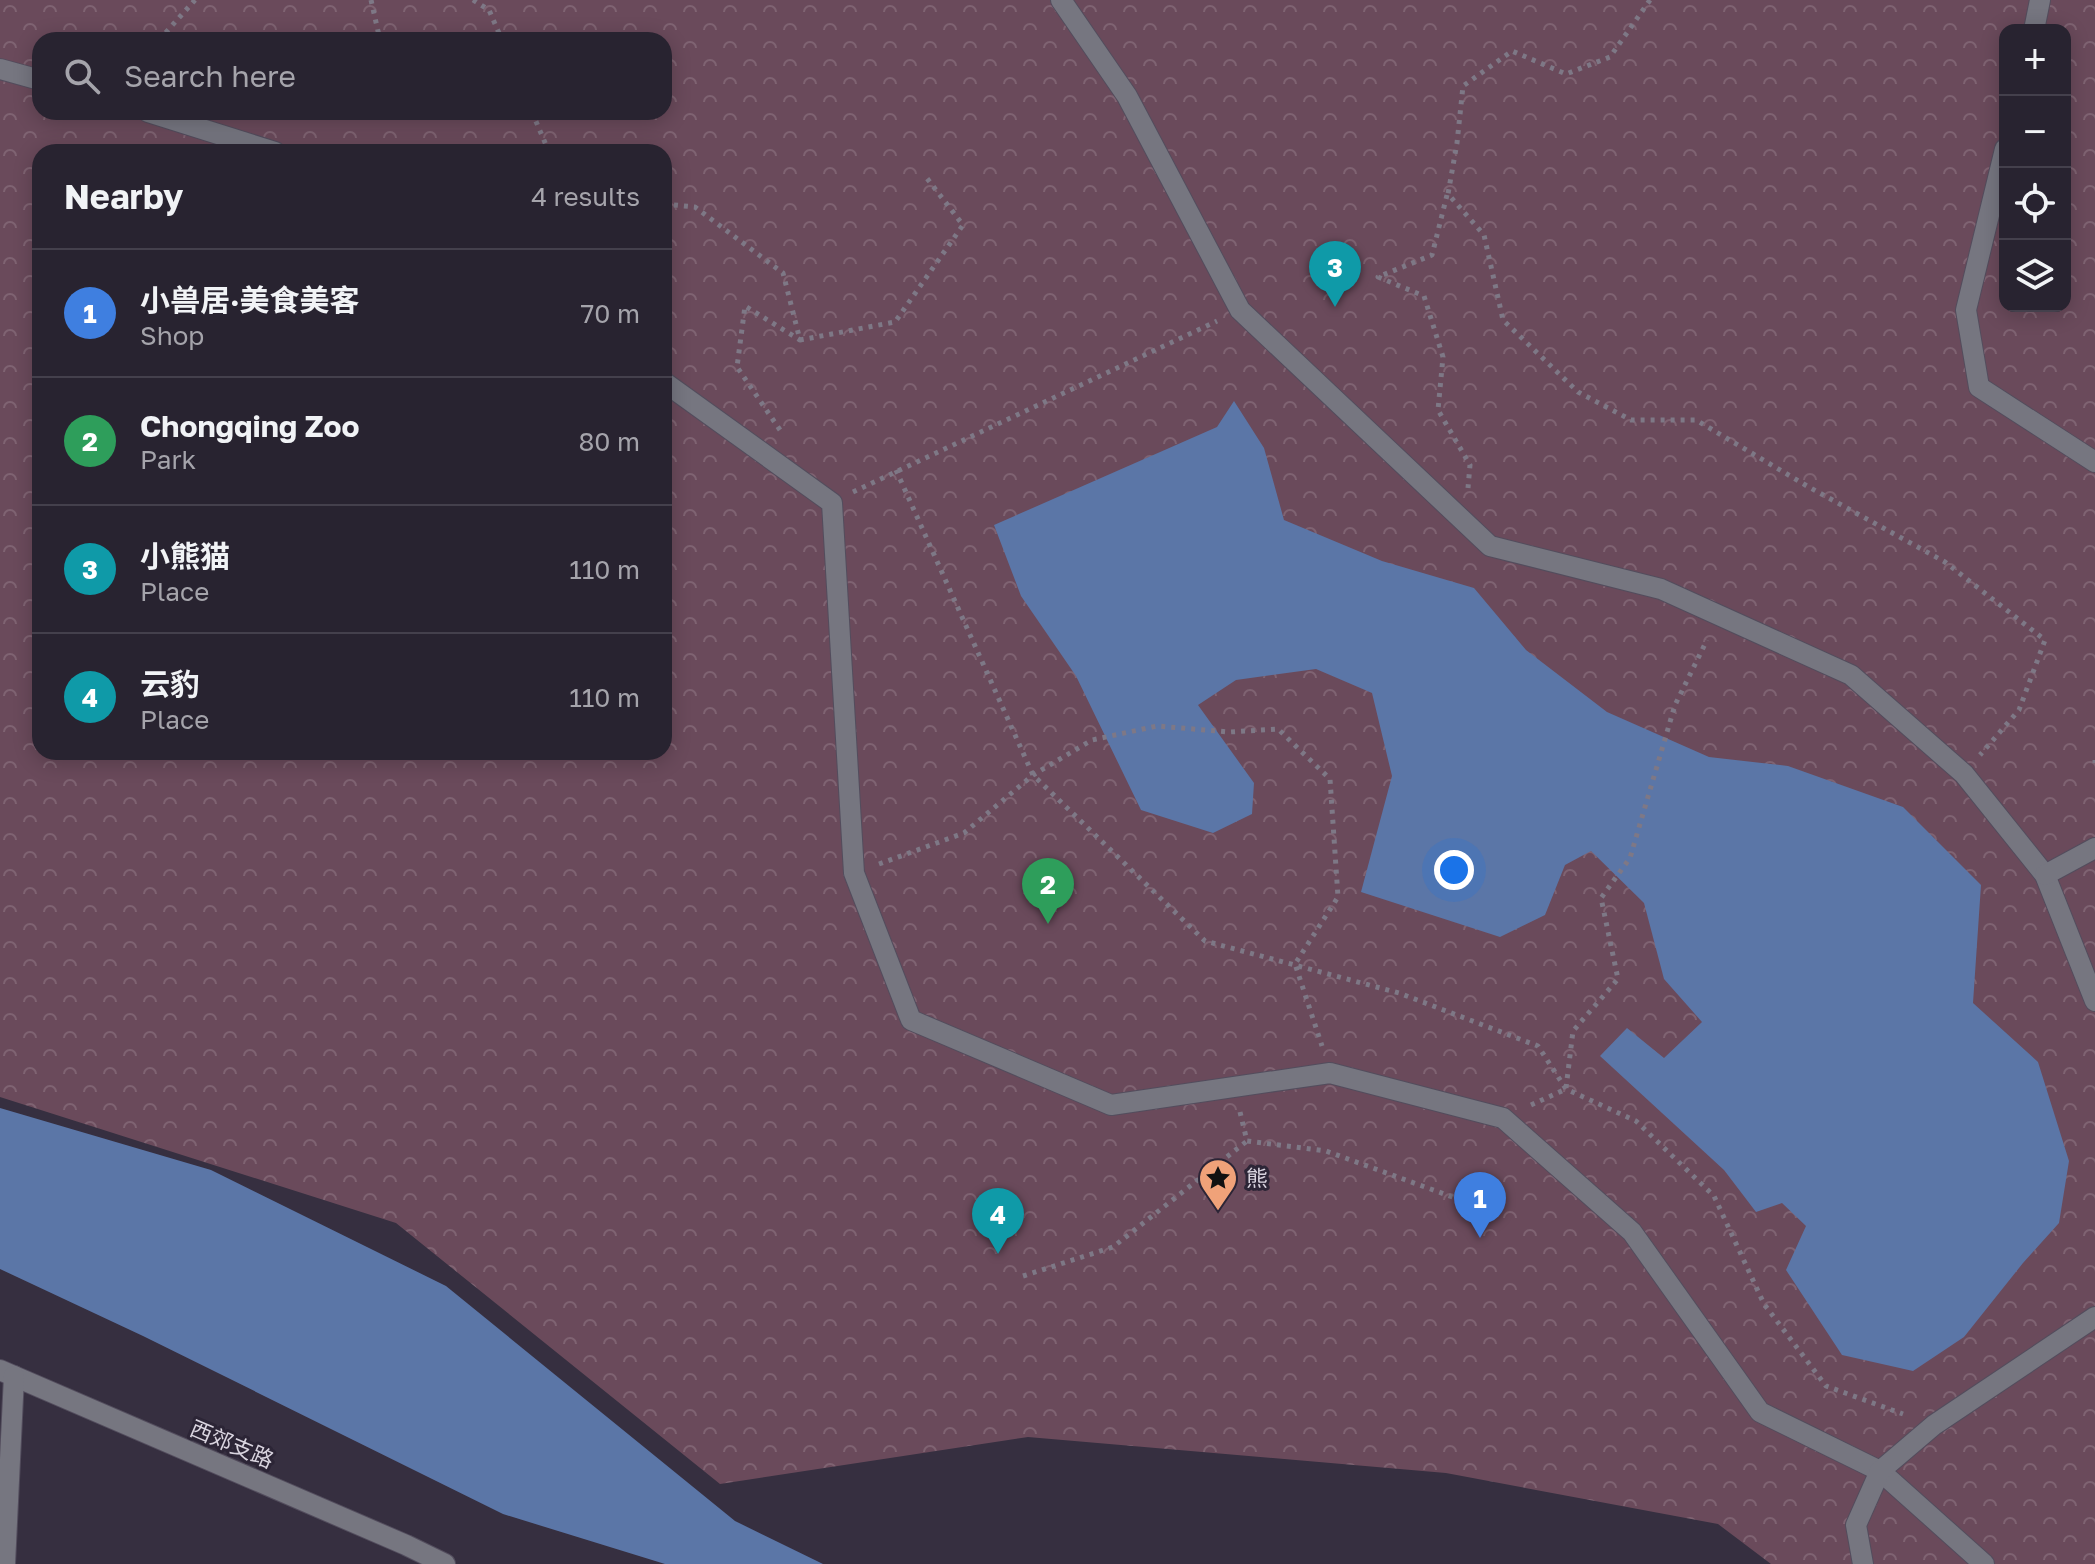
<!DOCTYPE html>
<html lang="en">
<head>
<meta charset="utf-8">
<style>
  body { margin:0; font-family:"Golos Text","Noto Sans SC",sans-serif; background:#342f3c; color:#f1f3f6 }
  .controls { position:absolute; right:24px; top:24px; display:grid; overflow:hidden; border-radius:16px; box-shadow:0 4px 20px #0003 }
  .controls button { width:72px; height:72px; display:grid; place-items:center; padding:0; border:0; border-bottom:2px solid #44404c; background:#282330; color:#f1f3f6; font:40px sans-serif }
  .you { position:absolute; left:1454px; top:870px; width:28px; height:28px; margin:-20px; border:6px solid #fff; border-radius:50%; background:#1a73e8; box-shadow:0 0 0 12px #1a73e833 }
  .badge { display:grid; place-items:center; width:52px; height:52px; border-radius:50%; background:#bca0f2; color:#fff; font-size:26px; font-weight:700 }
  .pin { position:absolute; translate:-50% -66px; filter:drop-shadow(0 2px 4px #0008) }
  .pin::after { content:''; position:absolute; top:42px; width:28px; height:24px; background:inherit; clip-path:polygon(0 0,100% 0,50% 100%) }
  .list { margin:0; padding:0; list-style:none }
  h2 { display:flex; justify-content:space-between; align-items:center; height:104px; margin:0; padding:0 32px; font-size:34px }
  h2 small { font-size:26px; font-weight:400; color:#a5a4ab }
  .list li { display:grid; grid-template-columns:52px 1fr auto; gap:24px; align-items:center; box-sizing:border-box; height:128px; padding:0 32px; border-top:2px solid #44404c }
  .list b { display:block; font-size:30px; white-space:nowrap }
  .list p { margin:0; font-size:26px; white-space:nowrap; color:#a5a4ab }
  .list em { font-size:26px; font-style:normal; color:#a5a4ab }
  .icon { flex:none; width:44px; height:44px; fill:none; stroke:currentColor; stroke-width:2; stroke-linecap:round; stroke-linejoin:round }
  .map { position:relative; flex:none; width:2095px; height:1564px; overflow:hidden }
  .search { position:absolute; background:#282330; box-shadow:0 4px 20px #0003; left:32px; top:32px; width:640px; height:88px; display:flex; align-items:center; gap:20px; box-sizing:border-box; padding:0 28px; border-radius:24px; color:#a5a4ab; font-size:30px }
  .panel { position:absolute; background:#282330; box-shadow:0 4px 20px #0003; left:32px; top:144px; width:640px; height:616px; border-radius:24px }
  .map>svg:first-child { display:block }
  .forest { fill:url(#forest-crowns); fill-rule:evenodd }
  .water { fill:#5b76a7 }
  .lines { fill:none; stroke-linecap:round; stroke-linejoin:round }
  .minor-casing { stroke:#534d5d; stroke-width:22 }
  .path { stroke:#7e7886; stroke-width:5; stroke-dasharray:4 6; stroke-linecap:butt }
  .minor { stroke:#767680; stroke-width:20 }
  .labels { text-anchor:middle; stroke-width:6; stroke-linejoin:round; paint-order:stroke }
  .poi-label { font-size:22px; fill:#d9d4df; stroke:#2c2536; text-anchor:start }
  .street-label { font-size:22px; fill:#d9d4df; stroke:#2c2536 }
</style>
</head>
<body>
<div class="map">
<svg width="2095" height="1564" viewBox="0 0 2095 1564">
  <defs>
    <pattern id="forest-crowns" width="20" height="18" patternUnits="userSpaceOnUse" patternTransform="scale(2)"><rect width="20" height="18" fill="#6a4a5b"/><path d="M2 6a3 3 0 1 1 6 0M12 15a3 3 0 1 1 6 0" fill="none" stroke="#7f6372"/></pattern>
  </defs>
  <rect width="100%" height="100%" fill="#362f40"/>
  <path class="forest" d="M0 0H2095V1564H1771L1718 1524 1446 1473 1028 1437 720 1484 396 1223 0 1097ZM2005 30H2065V306H2005ZM40 40H664V112H40ZM40 152H664V752H40Z"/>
  <g class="water">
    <polygon points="1234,401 1264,448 1284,520 1382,561 1474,588 1526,650 1607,712 1709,757 1788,766 1903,807 1981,885 1973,1003 2038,1062 2069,1161 2059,1223 2023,1263 1964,1337 1913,1371 1842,1355 1786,1270 1806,1226 1782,1203 1756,1212 1724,1170 1600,1056 1627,1028 1664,1058 1702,1022 1664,979 1644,903 1591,851 1565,865 1545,915 1500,937 1361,892 1392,776 1372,693 1316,669 1236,680 1198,705 1254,783 1252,814 1213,833 1141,810 1076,676 1021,596 994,525 1217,427"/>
    <polygon points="0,1108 211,1170 446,1286 735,1521 823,1564 665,1564 503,1514 143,1336 0,1269"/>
  </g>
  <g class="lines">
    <defs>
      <g id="minor">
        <polyline points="1061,0 1127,96 1240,310 1490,546 1661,589 1851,675 1964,774 2045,875 2095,1001"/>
        <polyline points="2034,30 2040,0"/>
        <polyline points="0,69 40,80"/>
        <polyline points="148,112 275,152"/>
        <polyline points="2005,149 1966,310 1979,387 2095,462"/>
        <polyline points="664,382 832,503 854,873 911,1020 1111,1105 1330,1073 1503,1118 1632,1232 1760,1412 1880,1471 1984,1564"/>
        <polyline points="2045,875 2095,848"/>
        <polyline points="0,1370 406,1545 445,1564"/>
        <polyline points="5,1564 14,1376"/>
        <polyline points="1863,1564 1856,1525 1880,1471 1934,1425 2095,1317"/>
      </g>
    </defs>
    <use href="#minor" class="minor-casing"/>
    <g class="path">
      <polyline points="371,0 380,40"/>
      <polyline points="473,0 489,10 502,40"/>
      <polyline points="1650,0 1610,57 1566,74 1512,51 1463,86 1457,143 1448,194 1484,235 1503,320 1578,392 1631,420 1696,420 1807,486 1945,562 2045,640 2019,710 1980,755"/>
      <polyline points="159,40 195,0"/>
      <polyline points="532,112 546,145 558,152"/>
      <polyline points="1447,195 1432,255 1378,277 1424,296 1443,357 1438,410 1470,465 1468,488"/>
      <polyline points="664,204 695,207 783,273 800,340 895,322 963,225 926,177"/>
      <polyline points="780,430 737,367 745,306 800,340"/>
      <polyline points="896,470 1033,775 1205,941 1399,993 1538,1046 1566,1089 1636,1121 1714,1196 1764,1304 1826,1386 1903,1414"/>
      <polyline points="853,492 1217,321"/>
      <polyline points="2095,760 2095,763"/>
      <polyline points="879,864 964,833 1033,775 1092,740 1157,726 1229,732 1278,729 1330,779 1338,897 1295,964 1322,1046"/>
      <polyline points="1566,1088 1573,1031 1618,979 1601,898 1630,858 1675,705 1707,640"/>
      <polyline points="1531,1105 1566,1089"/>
      <polyline points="1240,1112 1247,1141 1326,1151 1458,1199"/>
      <polyline points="1023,1276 1113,1247 1247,1141"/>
    </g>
    <use href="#minor" class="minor"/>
  </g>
  <defs>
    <symbol id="sight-pin" viewBox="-11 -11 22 30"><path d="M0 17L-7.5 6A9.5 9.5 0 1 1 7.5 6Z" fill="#f0a279" stroke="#2c2536"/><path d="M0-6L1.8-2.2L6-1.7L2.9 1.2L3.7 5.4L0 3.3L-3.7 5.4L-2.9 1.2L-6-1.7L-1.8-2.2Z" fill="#111"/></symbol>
  </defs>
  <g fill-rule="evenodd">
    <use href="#sight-pin" x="1196" y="1156" width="44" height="60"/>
  </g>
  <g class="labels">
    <g class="poi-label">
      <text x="1246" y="1186">熊</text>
    </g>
    <g class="street-label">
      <text transform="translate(232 1444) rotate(23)" y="8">西郊支路</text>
    </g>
  </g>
</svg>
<div class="controls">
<button>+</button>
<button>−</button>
<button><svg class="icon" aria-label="locate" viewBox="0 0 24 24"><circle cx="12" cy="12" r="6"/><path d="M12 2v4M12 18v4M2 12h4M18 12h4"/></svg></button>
<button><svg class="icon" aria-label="layers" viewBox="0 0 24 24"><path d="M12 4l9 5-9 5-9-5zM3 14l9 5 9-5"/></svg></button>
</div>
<div class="you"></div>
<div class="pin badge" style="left:1480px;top:1238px;background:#3f7fe0">1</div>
<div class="pin badge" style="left:1048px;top:924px;background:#2e9e5b">2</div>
<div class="pin badge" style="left:1335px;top:307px;background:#0f9aa8">3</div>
<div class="pin badge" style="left:998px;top:1254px;background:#0f9aa8">4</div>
<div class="search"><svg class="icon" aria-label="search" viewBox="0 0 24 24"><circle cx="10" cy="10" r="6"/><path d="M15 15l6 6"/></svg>Search here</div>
<section class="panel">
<h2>Nearby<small>4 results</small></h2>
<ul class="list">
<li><span class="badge" style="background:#3f7fe0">1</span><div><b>小兽居·美食美客</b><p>Shop</p></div><em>70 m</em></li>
<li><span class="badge" style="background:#2e9e5b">2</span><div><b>Chongqing Zoo</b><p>Park</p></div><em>80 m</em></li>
<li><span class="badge" style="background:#0f9aa8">3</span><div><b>小熊猫</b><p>Place</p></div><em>110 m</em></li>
<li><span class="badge" style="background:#0f9aa8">4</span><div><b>云豹</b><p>Place</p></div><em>110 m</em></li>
</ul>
</section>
</div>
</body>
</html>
